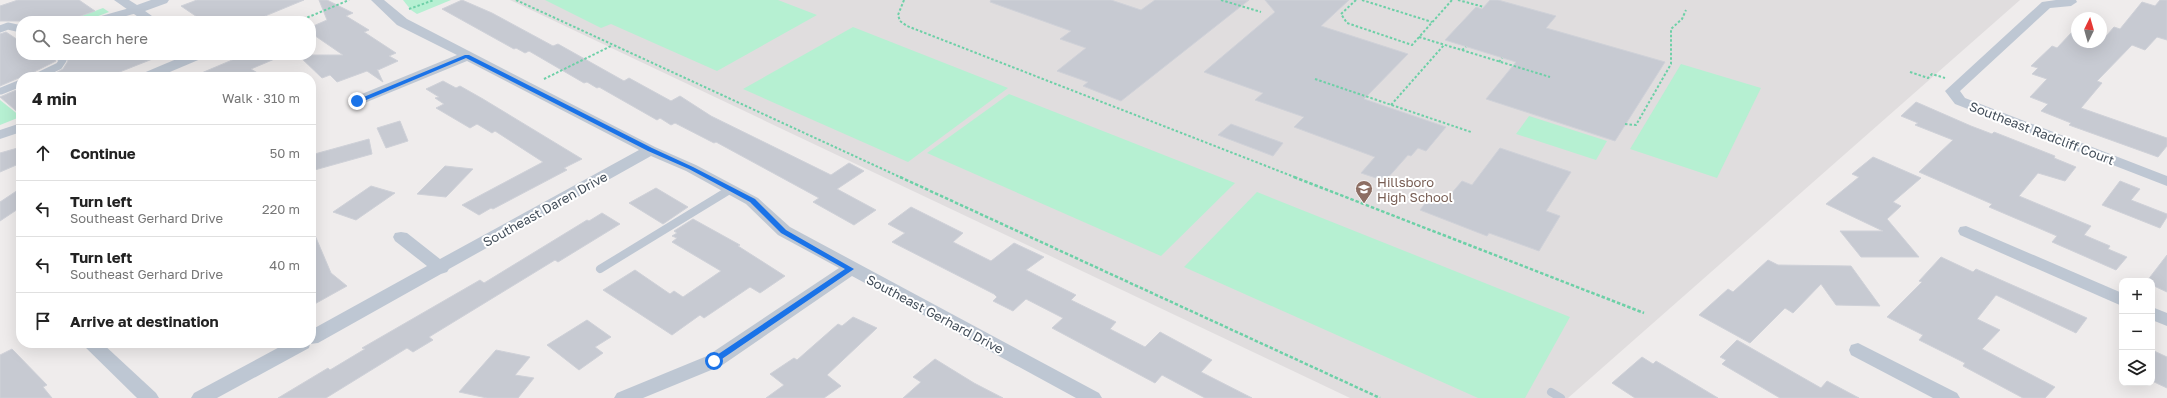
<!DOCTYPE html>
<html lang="en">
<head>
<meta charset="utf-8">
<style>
  body { margin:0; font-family:"Golos Text",sans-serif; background:#f6f6f6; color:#222 }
  .controls { position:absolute; right:12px; bottom:12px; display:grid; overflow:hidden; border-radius:8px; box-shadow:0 4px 16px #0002 }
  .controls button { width:36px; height:36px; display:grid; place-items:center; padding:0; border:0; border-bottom:1px solid #e0e0e0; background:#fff; color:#222; font:20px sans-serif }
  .compass { position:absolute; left:2071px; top:12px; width:36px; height:36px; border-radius:50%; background:#fff; box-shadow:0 4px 16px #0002; rotate:5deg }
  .stop { position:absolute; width:12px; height:12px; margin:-9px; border:3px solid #1a73e8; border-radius:50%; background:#fff }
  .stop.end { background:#1a73e8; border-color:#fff; box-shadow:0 1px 4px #0008 }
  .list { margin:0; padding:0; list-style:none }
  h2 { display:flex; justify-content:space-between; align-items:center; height:52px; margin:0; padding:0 16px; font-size:17px }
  h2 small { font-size:13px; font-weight:400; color:#767676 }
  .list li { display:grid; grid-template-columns:26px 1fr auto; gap:12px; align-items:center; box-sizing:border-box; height:56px; padding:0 16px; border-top:1px solid #e0e0e0 }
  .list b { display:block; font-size:15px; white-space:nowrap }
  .list p { margin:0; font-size:13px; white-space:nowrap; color:#767676 }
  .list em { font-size:13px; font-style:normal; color:#767676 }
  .icon { flex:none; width:22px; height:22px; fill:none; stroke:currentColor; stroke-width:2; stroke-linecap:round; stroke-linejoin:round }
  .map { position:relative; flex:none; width:2167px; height:398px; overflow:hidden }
  .search { position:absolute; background:#fff; box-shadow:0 4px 16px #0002; left:16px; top:16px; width:300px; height:44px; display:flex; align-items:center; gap:10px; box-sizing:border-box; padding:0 14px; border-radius:16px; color:#767676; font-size:15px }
  .panel { position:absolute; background:#fff; box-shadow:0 4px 16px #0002; left:16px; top:72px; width:300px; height:276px; border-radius:16px }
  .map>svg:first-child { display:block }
  .education { fill:#e0ddde }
  .green { fill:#b6f0d2 }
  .building { fill:#c7cad2; stroke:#cfd1d8 }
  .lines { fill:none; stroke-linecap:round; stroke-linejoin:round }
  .path-far1 { stroke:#6dd0a7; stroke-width:2; stroke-dasharray:2.5 2; stroke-linecap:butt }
  .path { stroke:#6dd0a7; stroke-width:2.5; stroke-dasharray:3.5 2; stroke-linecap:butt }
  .service-far1 { stroke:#bec7d3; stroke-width:7 }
  .service { stroke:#bec7d3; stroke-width:8 }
  .minor { fill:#bec7d3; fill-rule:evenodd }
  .route { fill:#1a73e8 }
  .labels { text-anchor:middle; stroke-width:4; stroke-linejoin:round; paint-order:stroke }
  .street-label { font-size:13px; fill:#434e5a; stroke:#fff }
  .education-label { font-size:13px; fill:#785e54; stroke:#fff; text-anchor:start }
</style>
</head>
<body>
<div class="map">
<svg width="2167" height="398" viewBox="0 0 2167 398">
  <rect width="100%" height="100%" fill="#efecec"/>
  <polygon class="education" points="510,0 2020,0 1568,398 1350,398"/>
  <g class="green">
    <polygon points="403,0 451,0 417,14 411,10"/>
    <polygon points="545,0 778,0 817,15 717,71 611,24 601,28"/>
    <polygon points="103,8 109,12 85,21 68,21"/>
    <polygon points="853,27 1008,88 908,162 743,89"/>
    <polygon points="1681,64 1761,88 1717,178 1630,149"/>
    <polygon points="1009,94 1235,183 1161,256 927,153"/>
    <polygon points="0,100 20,116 20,117 0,125"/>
    <polygon points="1529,116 1607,141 1596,160 1516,134"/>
    <polygon points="1257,192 1570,317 1525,398 1478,398 1184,267"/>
  </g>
  <g class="building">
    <polygon points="18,0 79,0 95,11 66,21 0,21 0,6"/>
    <polygon points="197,0 304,0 253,21 203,21 181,6"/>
    <polygon points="319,0 327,0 353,13 346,16 369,30 364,32 396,53 389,56 398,61 378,70 377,69 383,82 367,71 337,82 330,75 322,78 298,55 343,55 311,33 311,27 327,20"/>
    <polygon points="462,0 492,13 553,46 558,44 624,81 629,78 671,101 680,96 711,116 831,175 849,163 864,171 837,189 876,210 854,225 813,202 819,198 716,142 714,143 675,123 671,125 660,118 657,120 599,87 597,88 587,82 584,83 529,51 525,53 516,48 514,49 442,9"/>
    <polygon points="991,0 1111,0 1141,10 1155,0 1249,0 1121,101 1083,86 1088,82 1057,71 1086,48 1060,39 1071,31 990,2"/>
    <polygon points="1265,0 1349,0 1321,26 1408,54 1364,99 1446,127 1426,151 1418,148 1411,156 1408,155 1385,181 1361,173 1375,157 1294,127 1304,117 1255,100 1263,93 1204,72 1275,12"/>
    <polygon points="1490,0 1498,0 1556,16 1546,28 1665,62 1615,141 1486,99 1516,62 1445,40 1476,7 1482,9"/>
    <polygon points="2160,0 2167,0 2167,40 2157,37 2145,50 2132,45 2097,81 2102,83 2081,108 2167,138 2167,146 2158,157 2069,125 2071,123 2041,111 2048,104 2030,97 2047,79 2032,74 2038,68 2031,66 2052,46 2057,48 2072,32 2077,34 2077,42 2101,42 2114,27 2120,29 2142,2 2155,6"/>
    <polygon points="6,32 21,42 21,55 51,55 56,61 34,72 31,77 21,77 0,86 0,34"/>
    <polygon points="65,55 160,55 160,56 107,77 48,77 63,69 68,61"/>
    <polygon points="244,55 284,55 251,69 264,77 192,77"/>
    <polygon points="443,81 456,88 460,86 483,99 582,159 564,168 567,170 493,209 491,208 479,215 462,205 543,162 495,131 492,133 477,124 470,128 436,108 444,104 435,98 439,97 426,89"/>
    <polygon points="21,88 21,115 0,97"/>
    <polygon points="1916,102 1971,126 1992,134 1994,132 2055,156 2054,158 2076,167 2065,181 2038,173 2019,196 2091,226 2084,235 2110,246 2108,249 2127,257 2116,270 2052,242 2057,236 1989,207 1992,204 1919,172 1953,140 1915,125 1918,123 1901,116"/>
    <polygon points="400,121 408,141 386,148 377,128"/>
    <polygon points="1231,124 1283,143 1273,156 1218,135"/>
    <polygon points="369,139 372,154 311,171 311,155"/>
    <polygon points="21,147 21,163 0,172 0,153"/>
    <polygon points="1500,148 1571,172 1546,211 1560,216 1539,251 1489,233 1487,236 1420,210 1431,196 1445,201 1462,181 1472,185"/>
    <polygon points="1873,157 1921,178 1893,202 1901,206 1887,219 1919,257 1861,257 1840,231 1883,231 1826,204 1859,177 1852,174"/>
    <polygon points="445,166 473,169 446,197 417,194"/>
    <polygon points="2120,181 2140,189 2131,200 2167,214 2167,217 2160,228 2102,205"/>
    <polygon points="371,186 395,193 356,220 333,212"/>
    <polygon points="21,188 21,207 0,221 0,202"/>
    <polygon points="656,188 688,207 663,224 629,203"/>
    <polygon points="911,207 963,233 953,242 991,261 1014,243 1044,257 1026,270 1076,295 1071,300 1116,322 1110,329 1145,347 1160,332 1212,360 1201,372 1252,398 1205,398 1162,375 1155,383 1052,328 1063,318 1026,299 1013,311 993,301 997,297 994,294 892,242 905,233 888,224"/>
    <polygon points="602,213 620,224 558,262 555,260 429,337 433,340 413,352 407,348 326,398 278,398 328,368 330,370 365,349 362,348 447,299 480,280 484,283 587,220 589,221"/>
    <polygon points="693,219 740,245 738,246 785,276 760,293 750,287 704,318 700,315 672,335 603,290 635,270 670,294 674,291 683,297 721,271 672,242 677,238 672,236 677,233 674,231"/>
    <polygon points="311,226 331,273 347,286 311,306"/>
    <polygon points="2167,255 2167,292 2152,285 2152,281 2147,281"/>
    <polygon points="1941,257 1973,272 1976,269 2087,318 2076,333 1996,295 1977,319 2000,330 1982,349 2055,387 2045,398 2023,398 1963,366 1965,363 1919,340 1923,335 1887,317 1922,282 1919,281"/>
    <polygon points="1768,260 1778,265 1851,266 1880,306 1836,305 1821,284 1793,313 1785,308 1750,343 1699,315 1728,289 1733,292"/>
    <polygon points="853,317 877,328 827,375 841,386 824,398 766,398 784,385 770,374 794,358 797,360 838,324 842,326"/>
    <polygon points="587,320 611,337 595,347 603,353 579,370 547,345"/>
    <polygon points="1737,340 1821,388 1827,381 1859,398 1780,398 1722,364 1726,360 1720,357"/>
    <polygon points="12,349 47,385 43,387 52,398 0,398 0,355"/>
    <polygon points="496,350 530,357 515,375 534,378 518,398 487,398 459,392"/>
    <polygon points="2152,350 2167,357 2167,388 2152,381"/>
    <polygon points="1642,357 1653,364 1656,361 1718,398 1635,398 1612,383"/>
    <polygon points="935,359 974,383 1003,398 903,398 921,382 913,377"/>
  </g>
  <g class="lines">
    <g class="path-far1">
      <polyline points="516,0 902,178"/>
      <polyline points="904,0 898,15 900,21 907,26 1297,178"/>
      <polyline points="1221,0 1261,12"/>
      <polyline points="1356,0 1341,14 1347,23 1412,45 1452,0"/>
      <polyline points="1362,0 1432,22"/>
      <polyline points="1458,0 1484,7"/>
      <polyline points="409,9 434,0"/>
      <polyline points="299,21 349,0"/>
      <polyline points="1419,37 1550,77"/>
      <polyline points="1462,50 1466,47"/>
      <polyline points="1499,62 1502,58"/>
      <polyline points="1910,72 1928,78 1932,74 1945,78"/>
      <polyline points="544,79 611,46"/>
      <polyline points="1315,79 1471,132"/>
      <polyline points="1391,105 1444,45"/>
      <polyline points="1625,124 1636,125 1671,64 1671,29 1682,19 1686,10"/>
    </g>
    <g class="path">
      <polyline points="900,177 1380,398"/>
      <polyline points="1294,177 1644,313"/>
    </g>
    <g class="service-far1">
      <polyline points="96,21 135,10"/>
      <polyline points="0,29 8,26 21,29"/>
      <polyline points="36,77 59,66 63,60 56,55"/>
      <polyline points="1,91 21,83"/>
    </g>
    <g class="service">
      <polyline points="600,269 731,189"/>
      <polyline points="1551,392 1561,398"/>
    </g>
    <g class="minor">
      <polygon points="114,0 129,0 137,5 151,0 169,0 167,3 145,11 159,21 144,21"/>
      <polygon points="371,0 384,0 407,19 655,147 696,165 758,198 790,227 1099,393 1102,398 1076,398 852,276 721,366 643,398 614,398 617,393 707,356 839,268 778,235 746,204 686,171 651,156 449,269 447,272 441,274 318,343 310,344 309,348 217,398 191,398 194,393 287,343 311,343 311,330 427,266 395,241 393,237 395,233 401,232 407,233 440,259 639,150 467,61 362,104 352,104 350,101 352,98 457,55 397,25"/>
      <polygon points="2056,0 2076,0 2077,2 2071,6 2050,8 1960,91 1965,98 2167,176 2167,186 1955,104 1945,91 2042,2"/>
      <polygon points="186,55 205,55 203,58 158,77 139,77 141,74"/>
      <polygon points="21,123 21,132 0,139 0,130"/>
      <polygon points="1966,226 2122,293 2122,306 1960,235 1958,231 1960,227"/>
      <polygon points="2152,307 2167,313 2167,326 2152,320"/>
      <polygon points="81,343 102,343 156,393 159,398 137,398"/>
      <polygon points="1858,343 1957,393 1960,398 1933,398 1851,355 1849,350 1851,345"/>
    </g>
  </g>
  <polygon class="route" points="465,55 469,55 652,148 693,167 755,199 786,230 854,269 716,363 711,363 711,359 845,269 781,233 750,202 689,169 648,151 466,58 359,103 354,101"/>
  <defs>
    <symbol id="school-pin" viewBox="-11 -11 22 30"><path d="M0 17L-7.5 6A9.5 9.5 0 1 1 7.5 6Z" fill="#8d6e63" stroke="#fff"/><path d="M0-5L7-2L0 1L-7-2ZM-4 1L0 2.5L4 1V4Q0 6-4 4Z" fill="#fff"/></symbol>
  </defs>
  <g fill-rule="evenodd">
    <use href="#school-pin" x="1354" y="179" width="20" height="27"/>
  </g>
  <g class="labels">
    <g class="street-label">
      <text transform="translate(2042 133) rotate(21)" y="5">Southeast Radcliff Court</text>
      <text transform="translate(545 209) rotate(-29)" y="5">Southeast Daren Drive</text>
      <text transform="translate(935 314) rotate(28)" y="5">Southeast Gerhard Drive</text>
    </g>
    <g class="education-label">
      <text x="1377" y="187">Hillsboro<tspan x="1377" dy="15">High School</tspan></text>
    </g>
  </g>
</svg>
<div class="controls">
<button>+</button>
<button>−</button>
<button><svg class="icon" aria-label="layers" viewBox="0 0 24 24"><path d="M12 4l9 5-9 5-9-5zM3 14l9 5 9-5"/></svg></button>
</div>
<svg class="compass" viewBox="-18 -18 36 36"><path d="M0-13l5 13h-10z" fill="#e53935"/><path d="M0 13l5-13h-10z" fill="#767676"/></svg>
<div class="stop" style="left:714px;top:361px"></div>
<div class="stop end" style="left:357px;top:101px"></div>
<div class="search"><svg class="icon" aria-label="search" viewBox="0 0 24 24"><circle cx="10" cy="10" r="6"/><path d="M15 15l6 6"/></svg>Search here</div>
<section class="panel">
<h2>4 min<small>Walk · 310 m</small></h2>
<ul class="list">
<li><svg class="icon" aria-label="ahead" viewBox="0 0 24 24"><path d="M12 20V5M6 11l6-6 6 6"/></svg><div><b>Continue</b></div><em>50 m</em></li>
<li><svg class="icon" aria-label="left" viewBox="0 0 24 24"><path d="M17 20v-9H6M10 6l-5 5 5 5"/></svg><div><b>Turn left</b><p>Southeast Gerhard Drive</p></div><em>220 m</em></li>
<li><svg class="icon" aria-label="left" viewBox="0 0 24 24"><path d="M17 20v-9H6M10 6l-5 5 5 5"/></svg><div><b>Turn left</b><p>Southeast Gerhard Drive</p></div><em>40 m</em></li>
<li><svg class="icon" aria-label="arrive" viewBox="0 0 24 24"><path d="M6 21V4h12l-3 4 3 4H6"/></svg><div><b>Arrive at destination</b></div></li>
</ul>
</section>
</div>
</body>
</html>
